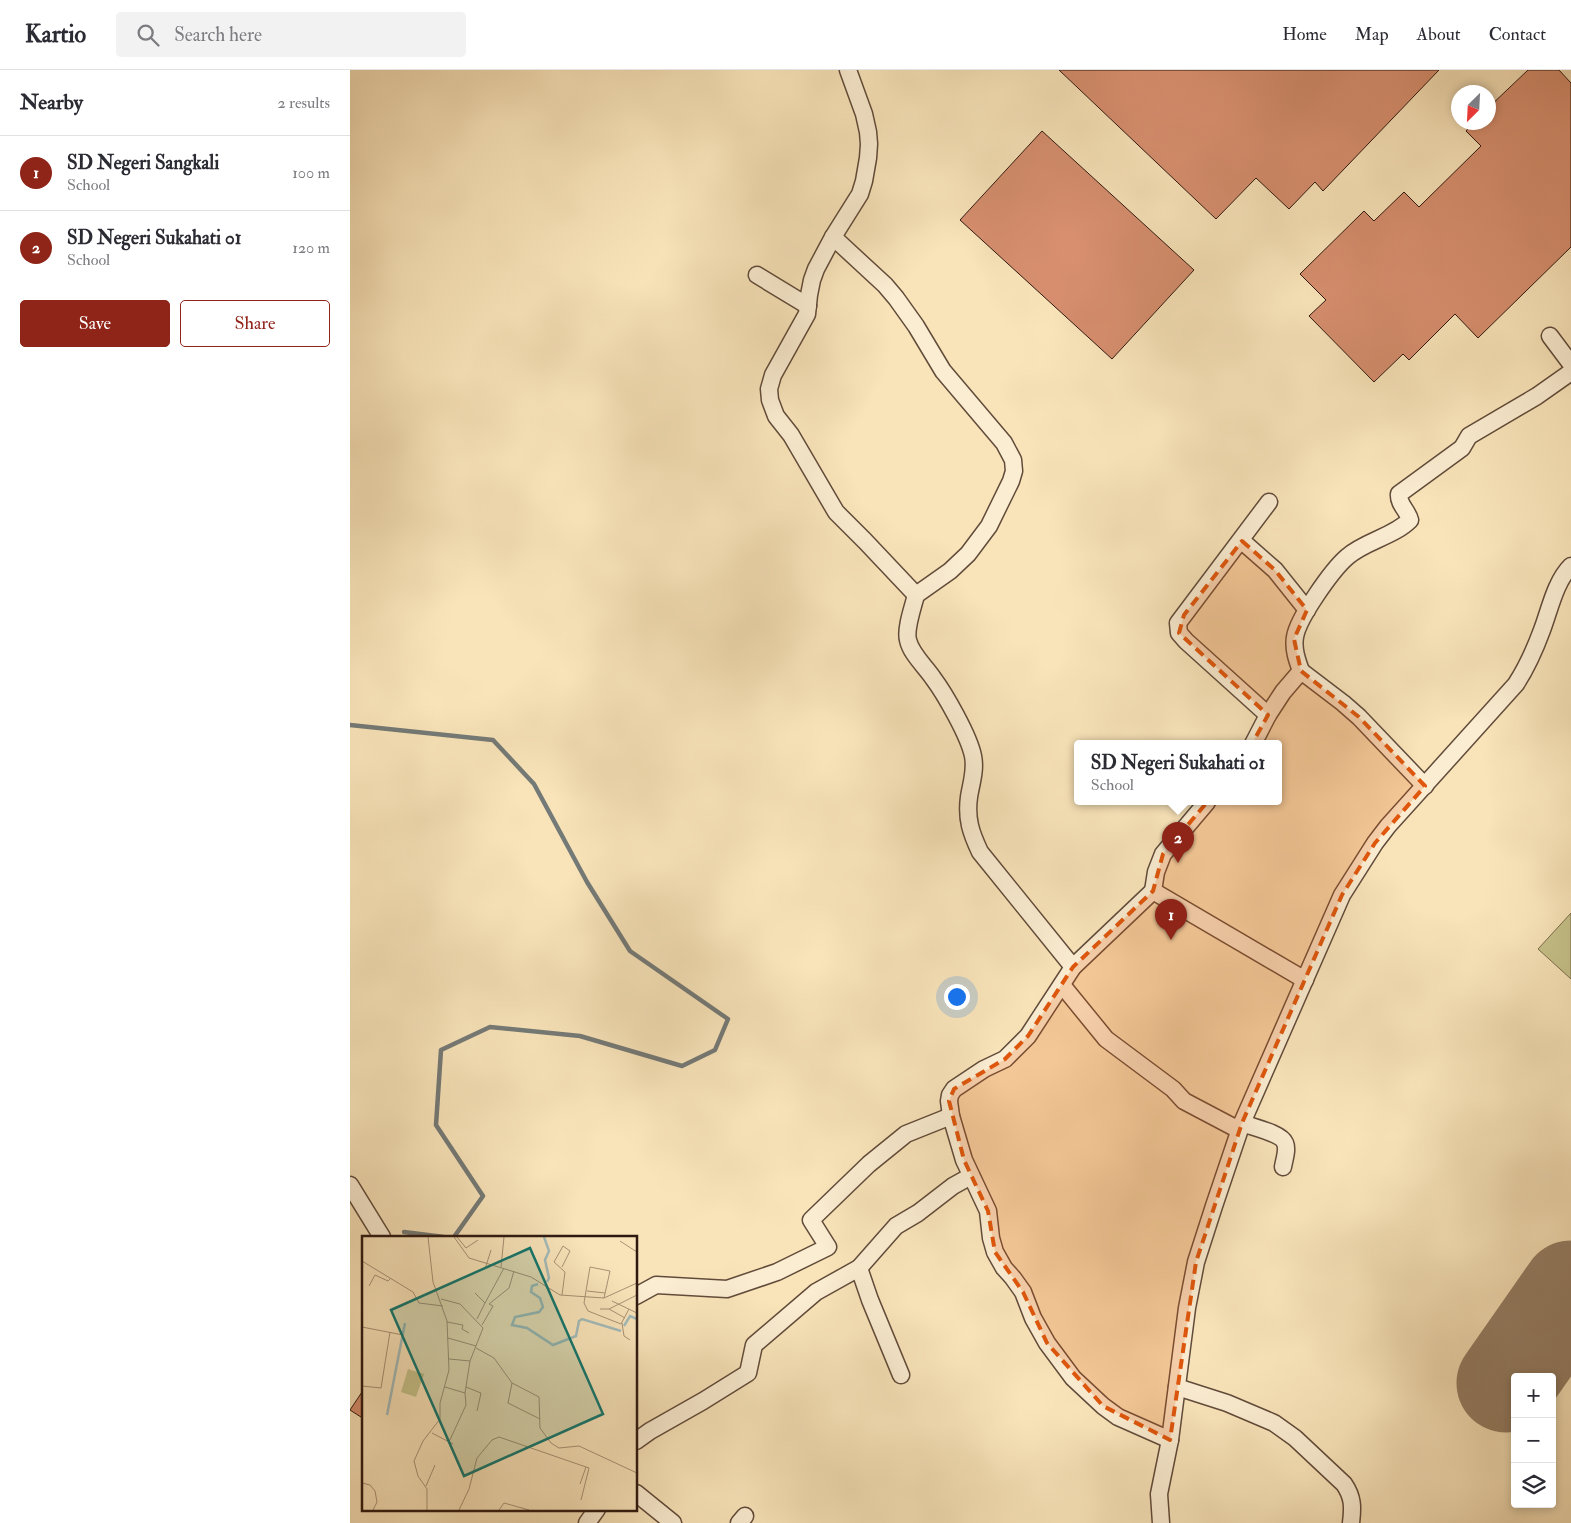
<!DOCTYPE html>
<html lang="en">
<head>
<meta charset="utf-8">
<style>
  body { margin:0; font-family:"IM FELL Double Pica",serif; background:#f2f2f3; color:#2b2b33 }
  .controls { position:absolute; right:15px; bottom:15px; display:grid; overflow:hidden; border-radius:5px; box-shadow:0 2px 8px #0003 }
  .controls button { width:45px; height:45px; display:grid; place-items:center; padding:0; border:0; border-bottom:1px solid #e1e1e2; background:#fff; color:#2b2b33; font:25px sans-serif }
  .compass { position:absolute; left:1101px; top:15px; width:45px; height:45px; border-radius:50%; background:#fff; box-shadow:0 2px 8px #0003; rotate:204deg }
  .you { position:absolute; left:606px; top:926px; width:18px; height:18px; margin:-12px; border:4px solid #fff; border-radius:50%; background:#1a73e8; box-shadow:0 0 0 8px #1a73e833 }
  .badge { display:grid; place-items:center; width:32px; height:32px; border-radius:50%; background:#8f2418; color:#fff; font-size:16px; font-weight:700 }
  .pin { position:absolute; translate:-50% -41px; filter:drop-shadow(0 1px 2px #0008) }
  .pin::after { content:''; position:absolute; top:26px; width:18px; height:15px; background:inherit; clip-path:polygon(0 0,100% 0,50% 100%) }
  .popup { position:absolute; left:724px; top:670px; width:208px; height:65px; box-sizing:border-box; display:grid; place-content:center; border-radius:5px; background:#fff; filter:drop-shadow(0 1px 4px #0005); font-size:16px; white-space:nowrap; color:#7c7c81 }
  .popup b { font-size:19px; color:#2b2b33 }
  .popup::after { content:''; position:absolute; left:50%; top:100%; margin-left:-10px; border:10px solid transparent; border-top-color:#fff }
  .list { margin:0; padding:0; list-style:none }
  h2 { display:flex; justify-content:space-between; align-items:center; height:65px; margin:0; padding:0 20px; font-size:21px }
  h2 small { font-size:16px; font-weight:400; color:#7c7c81 }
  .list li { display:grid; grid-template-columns:32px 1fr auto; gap:15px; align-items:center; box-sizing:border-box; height:75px; padding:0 20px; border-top:1px solid #e1e1e2 }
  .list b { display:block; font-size:19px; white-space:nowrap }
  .list p { margin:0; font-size:16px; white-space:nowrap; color:#7c7c81 }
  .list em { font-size:16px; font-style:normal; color:#7c7c81 }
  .actions { display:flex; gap:10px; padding:15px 20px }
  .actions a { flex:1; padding:11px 0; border:1px solid #8f2418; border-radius:5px; text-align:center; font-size:18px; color:#8f2418 }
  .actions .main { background:#8f2418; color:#fff }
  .icon { flex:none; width:28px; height:28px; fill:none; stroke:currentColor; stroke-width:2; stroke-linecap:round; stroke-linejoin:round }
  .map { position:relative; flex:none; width:1221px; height:1453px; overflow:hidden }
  header { display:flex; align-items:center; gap:30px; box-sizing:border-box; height:70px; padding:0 25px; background:#fff; border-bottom:1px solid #e1e1e2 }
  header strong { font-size:24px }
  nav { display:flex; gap:28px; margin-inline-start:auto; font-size:18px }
  .search { width:350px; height:45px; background:#f2f2f3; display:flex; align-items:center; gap:12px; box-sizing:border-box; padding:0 18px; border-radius:5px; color:#7c7c81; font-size:19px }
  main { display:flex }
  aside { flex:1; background:#fff }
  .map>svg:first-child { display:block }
  .green { fill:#c6c28a; stroke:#7a6d4d }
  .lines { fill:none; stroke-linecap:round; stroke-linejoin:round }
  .stream { stroke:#747a77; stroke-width:4.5 }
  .runway { stroke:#947e65; stroke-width:99 }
  .building { fill:#d78f6f; stroke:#2e1810 }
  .street-casing { stroke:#614b3a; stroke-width:19 }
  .street { stroke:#fbedd2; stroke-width:16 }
  .marked { fill:#df560c; fill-opacity:0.2; stroke:#df560c; stroke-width:4; stroke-dasharray:10 6; stroke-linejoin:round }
  .inset-river { fill:none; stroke:#a3bcbb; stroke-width:2.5 }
  .inset-road { fill:none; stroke:#a89276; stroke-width:1 }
  .view { fill:#0f766e; fill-opacity:0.15; stroke:#0f766e; stroke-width:2.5 }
  .inset-edge { fill:none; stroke:#2e1810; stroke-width:2.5 }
</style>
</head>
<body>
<header>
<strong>Kartio</strong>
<div class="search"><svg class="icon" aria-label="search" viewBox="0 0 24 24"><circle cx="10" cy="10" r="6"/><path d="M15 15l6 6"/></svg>Search here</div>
<nav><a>Home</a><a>Map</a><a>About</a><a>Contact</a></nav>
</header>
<main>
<aside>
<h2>Nearby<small>2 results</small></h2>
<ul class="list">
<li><span class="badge">1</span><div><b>SD Negeri Sangkali</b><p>School</p></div><em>100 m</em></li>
<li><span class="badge">2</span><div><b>SD Negeri Sukahati 01</b><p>School</p></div><em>120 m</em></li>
</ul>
<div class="actions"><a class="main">Save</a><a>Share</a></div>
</aside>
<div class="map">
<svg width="1221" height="1453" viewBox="0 0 1221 1453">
  <rect width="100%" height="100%" fill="#f9e4ba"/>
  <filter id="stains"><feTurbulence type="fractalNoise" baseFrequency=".004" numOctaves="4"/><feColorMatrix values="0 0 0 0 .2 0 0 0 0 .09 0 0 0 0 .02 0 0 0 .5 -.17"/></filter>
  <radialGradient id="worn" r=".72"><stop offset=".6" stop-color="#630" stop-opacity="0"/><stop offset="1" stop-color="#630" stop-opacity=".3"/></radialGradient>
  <polygon class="green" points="1221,843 1221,909 1188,879"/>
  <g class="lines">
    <g class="stream">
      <polyline points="0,655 143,670 184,714 237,812 280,881 378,949 365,980 332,996 230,966 140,957 91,980 86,1055 133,1126 104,1167"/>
      <polyline points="54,1162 94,1167"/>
    </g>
    <polyline class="runway" points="1156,1313 1221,1220"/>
  </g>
  <g class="building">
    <polygon points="709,0 1089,0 973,121 965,112 939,139 906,108 866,149"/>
    <polygon points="1178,0 1209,0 1221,13 1221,177 1128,268 1105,244 1059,290 1053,284 1024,312 959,246 976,230 950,204 1014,141 1024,151 1054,122 1069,137 1131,76 1116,61 1124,52 1138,52 1138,38"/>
    <polygon points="692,61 844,200 762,289 610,150"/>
    <polygon points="14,1319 14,1349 0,1340"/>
  </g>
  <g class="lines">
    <defs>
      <g id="street">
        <path d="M498 0 514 44 518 62 519 74 518 88 514 111 510 124 483 167 466 199 462 210 459 225 457 244 423 305 419 319 420 330 426 346 441 365 486 442 515 471 566 525C563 537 555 559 558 570 561 584 575 596 583 608 595 624 619 666 623 686 626 700 621 714 619 727 616 749 621 763 630 782L723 897"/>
        <polyline points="483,167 535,215 546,228 566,256 593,301 654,373 663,390 664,401 661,411 639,456 618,484 600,501 566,525"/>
        <polyline points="407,205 458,236"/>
        <polyline points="1200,266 1221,294"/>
        <polyline points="892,471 925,500 957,540"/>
        <polyline points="951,601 993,633 1009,647 1075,716"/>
        <polyline points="918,645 836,571 829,563 828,553 919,432"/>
        <path d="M903 674 918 645 933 622 951 601C947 590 943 579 945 567 948 548 982 500 997 487 1015 471 1043 467 1060 450 1058 441 1048 434 1049 424L1112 378 1119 366 1187 326 1221 302"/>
        <polyline points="803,821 806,802 813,784 857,732"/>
        <polyline points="712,915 756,969 823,1019 834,1031 889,1060"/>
        <path d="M892 1053C902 1057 931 1063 935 1073 938 1080 934 1090 933 1097"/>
        <polyline points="0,1115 32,1167"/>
        <polyline points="509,1198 546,1156 568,1143 603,1116 621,1106"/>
        <polyline points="286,1226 306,1215 377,1219 427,1202 478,1177 461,1150 519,1094 556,1064 601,1046"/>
        <path d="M827 1317 877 1333 924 1353 945 1368 994 1414C1003 1427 1003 1437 1001 1453"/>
        <polyline points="820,1370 768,1347 753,1336 723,1308 697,1273 683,1248 673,1222 663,1208 654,1198 645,1182 641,1168 638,1141 614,1090 601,1046 599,1031 600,1025 604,1019 634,999 655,989 678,966 723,897 803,821 955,910"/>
        <polyline points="286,1371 300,1361 353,1331 398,1303 404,1275 466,1222 509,1198 520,1230 551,1305"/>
        <polyline points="286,1423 323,1453"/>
        <polyline points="237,1453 247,1439"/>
        <polyline points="389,1453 395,1446"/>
        <path d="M811 1453 809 1424 820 1370 837 1238 846 1192 864 1136 892 1053 992 825 1025 773 1038 756 1166 614C1177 597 1185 579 1192 560 1200 539 1205 512 1221 496"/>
      </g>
    </defs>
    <use href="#street" class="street-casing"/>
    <use href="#street" class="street"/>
  </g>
  <path class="marked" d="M892 471 925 500 957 540 944 569 951 601 1009 647 1075 716 1025 773 992 825 892 1053 846 1192 820 1370 753 1336 697 1273 673 1222 645 1182 638 1141 614 1090 599 1031 604 1019 655 989 678 966 723 897 803 821 813 784 893 690 918 645 829 563 834 545Z"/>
  <g transform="translate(12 1166)">
    <rect width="275" height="275" fill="#f9e4ba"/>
    <path d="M46 133 62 138 54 161 39 156Z" fill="#c6c28a"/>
    <path class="inset-river" d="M182 1 187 15 183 24 187 42 185 46M176 48 170 50 169 56 178 62 181 71 177 76 153 81 150 89 165 92 191 109 214 100 217 85 220 83 259 95M262 90 268 80 275 83M25 179 43 87"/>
    <path class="inset-road" d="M92 1 107 22 169 41 198 59 242 62 275 47M95 1 104 12 116 4M258 5 275 16M0 25 51 56 57 67 81 70M139 31 142 1M123 33 129 14M7 50 13 39 26 45 29 42M225 55 243 57M113 57 123 67 142 32M200 59 203 36 192 26 201 10 208 15 200 31M242 62 248 35 228 31 222 67 226 75 259 88 267 73M79 63 98 68 121 92 108 125 87 123M250 65 275 77M238 73H247L275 59M247 73 263 82M115 83 123 67M85 86 101 89 100 93 107 97M260 87 262 100 268 104M120 89 131 70 127 68 147 52 152 35M0 91 41 99M86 102 114 110M114 112 132 122 150 147 177 161 178 192 189 207 197 212 217 210 275 237M150 147 146 167 178 183M0 150 19 152 28 96M83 151 103 157M104 151 119 157 115 175M70 197 91 208M87 206 104 169 103 157 108 125M0 247 8 249 13 255 15 266 11 274M218 248 224 231M64 250 73 229M65 274V253L56 240 52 225 61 205 78 183V167L87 134 85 85 71 46 66 1M97 274 107 253 115 222 130 204 137 201 227 232 219 264M137 274 142 267 167 274"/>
    <path class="view" d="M168 12 241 178 102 240 29 74Z"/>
    <rect width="275" height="275" class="inset-edge"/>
  </g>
  <rect width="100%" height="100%" filter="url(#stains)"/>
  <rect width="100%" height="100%" fill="url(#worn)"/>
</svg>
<div class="controls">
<button>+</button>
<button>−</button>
<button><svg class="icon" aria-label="layers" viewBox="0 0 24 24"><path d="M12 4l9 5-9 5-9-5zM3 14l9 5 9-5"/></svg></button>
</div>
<svg class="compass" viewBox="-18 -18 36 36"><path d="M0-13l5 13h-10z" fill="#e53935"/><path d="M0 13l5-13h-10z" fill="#7c7c81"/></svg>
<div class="you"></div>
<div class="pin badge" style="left:821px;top:870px">1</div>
<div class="pin badge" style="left:828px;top:793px">2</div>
<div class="popup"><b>SD Negeri Sukahati 01</b>School</div>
</div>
</main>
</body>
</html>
